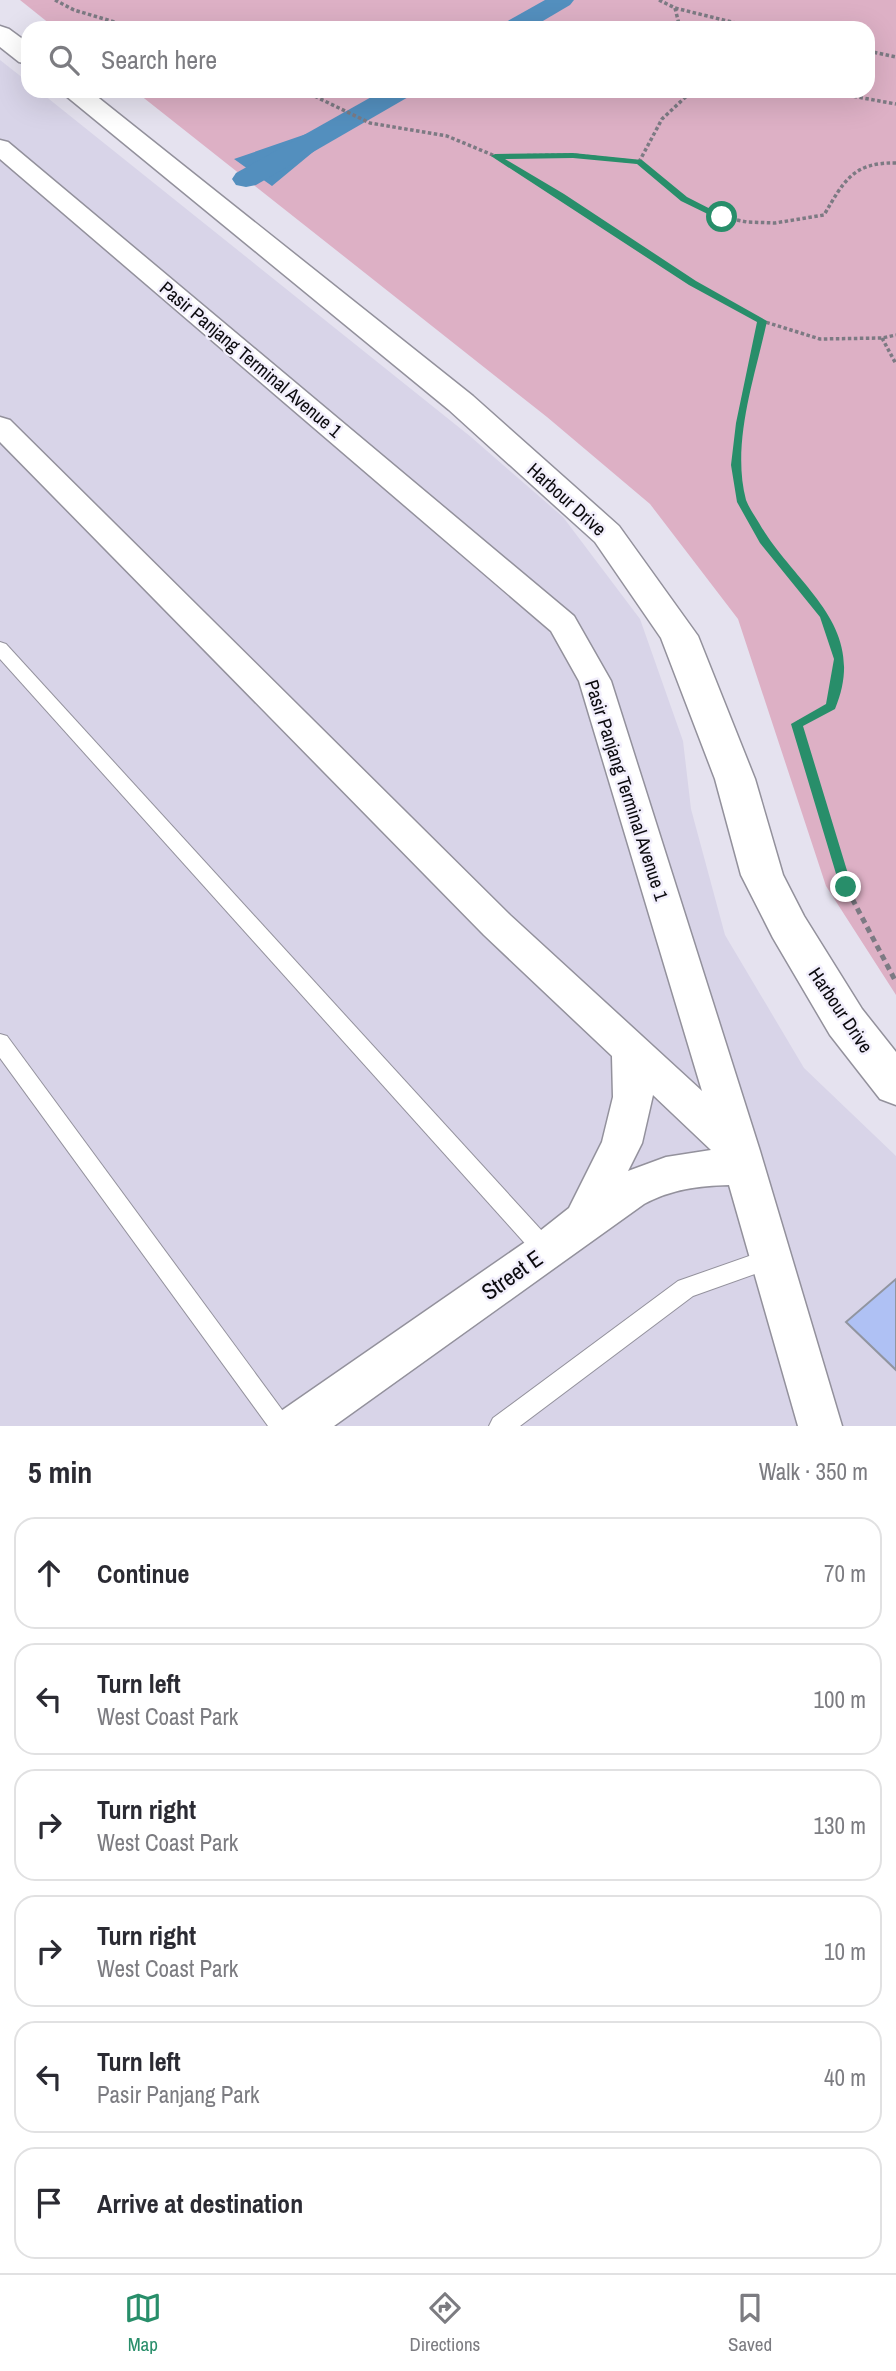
<!DOCTYPE html>
<html lang="en">
<head>
<meta charset="utf-8">
<style>
  body { margin:0; font-family:"Archivo Narrow",sans-serif; background:#f2f2f3; color:#2b2b33 }
  .stop { position:absolute; width:21px; height:21px; margin:-16px; border:5px solid #288e6a; border-radius:50%; background:#fff }
  .stop.end { background:#288e6a; border-color:#fff; box-shadow:0 2px 7px #0008 }
  .list { margin:0; padding:0; list-style:none }
  h2 { display:flex; justify-content:space-between; align-items:center; height:91px; margin:0; padding:0 28px; font-size:30px }
  h2 small { font-size:23px; font-weight:400; color:#7c7c81 }
  .list li { display:grid; grid-template-columns:46px 1fr auto; gap:21px; align-items:center; box-sizing:border-box; height:112px; margin:0 14px 14px; padding:0 14px; border:2px solid #e1e1e2; border-radius:21px }
  .list b { display:block; font-size:26px; white-space:nowrap }
  .list p { margin:0; font-size:23px; white-space:nowrap; color:#7c7c81 }
  .list em { font-size:23px; font-style:normal; color:#7c7c81 }
  .icon { flex:none; width:38px; height:38px; fill:none; stroke:currentColor; stroke-width:2; stroke-linecap:round; stroke-linejoin:round }
  .map { position:relative; flex:none; width:896px; height:1426px; overflow:hidden }
  .search { position:absolute; background:#fff; box-shadow:0 7px 28px #0002; left:21px; right:21px; top:21px; height:77px; display:flex; align-items:center; gap:18px; box-sizing:border-box; padding:0 24px; border-radius:21px; color:#7c7c81; font-size:26px }
  .sheet { height:847px; background:#fff }
  nav { display:flex; justify-content:space-around; align-items:center; box-sizing:border-box; height:98px; border-top:2px solid #e1e1e2; background:#fff; font-size:19px; color:#7c7c81 }
  nav a { display:grid; justify-items:center; gap:4px }
  nav .on { color:#288e6a }
  .map>svg:first-child { display:block }
  .built { fill:#d8d4e8 }
  .green { fill:#ddb0c5 }
  .water { fill:#538fbe }
  .lines { fill:none; stroke-linecap:round; stroke-linejoin:round }
  .canal { fill:#538fbe; fill-rule:evenodd }
  .building { fill:#afc1f4; stroke:#9195a0; stroke-width:2 }
  .lane-casing { stroke:#93919c; stroke-width:2 }
  .street-casing { stroke:#93919c; stroke-width:3 }
  .secondary-casing { stroke:#93919c; stroke-width:3 }
  .path-far2 { stroke:#7c7a83; stroke-width:3.5; stroke-dasharray:3.5 2.5; stroke-linecap:butt }
  .path-far1 { stroke:#7c7a83; stroke-width:4.5; stroke-dasharray:5 3.5; stroke-linecap:butt }
  .path { stroke:#7c7a83; stroke-width:5; stroke-dasharray:6 4.5; stroke-linecap:butt }
  .lane { fill:#fff; fill-rule:evenodd }
  .street { fill:#fff; fill-rule:evenodd }
  .secondary { fill:#fff; fill-rule:evenodd }
  .route { fill:#288e6a }
  .labels { text-anchor:middle; stroke-width:5; stroke-linejoin:round; paint-order:stroke }
  .street-label { font-size:19px; fill:#0c0b0f; stroke:#f2effc }
  .near-street-label { font-size:23px; fill:#0c0b0f; stroke:#f2effc }
</style>
</head>
<body>
<div class="map">
<svg width="896" height="1426" viewBox="0 0 896 1426">
  <rect width="100%" height="100%" fill="#e5e2ef"/>
  <polygon class="built" points="0,60 28,82 28,91 39,91 471,437 563,517 640,619 683,741 691,809 725,935 804,1068 896,1156 896,1426 0,1426"/>
  <polygon class="green" points="20,0 896,0 896,995 826,886 738,619 650,504 547,417 135,91 868,91 868,28 55,28"/>
  <polygon class="water" points="341,122 350,128 330,138 272,186 234,159"/>
  <g class="lines">
    <g class="canal">
      <polygon points="545,0 574,0 570,5 531,28 501,28 504,23"/>
      <polygon points="382,91 414,91 410,96 256,185 246,187 236,185 232,179 236,173"/>
    </g>
  </g>
  <polygon class="building" points="896,1279 896,1370 846,1322"/>
  <g class="lines">
    <defs>
      <g id="lane">
        <polygon points="0,642 6,644 554,1244 557,1251 554,1258 546,1261 538,1258 0,659"/>
        <polygon points="0,1034 7,1036 294,1426 268,1426 0,1058"/>
        <polygon points="772,1248 780,1251 783,1258 780,1265 693,1296 520,1426 489,1426 493,1418 678,1281"/>
      </g>
      <path id="street" d="M0 140 8 142 574 616 611 681 760 1151 842 1426H798L729 1185C698 1186 672 1189 644 1204L334 1426H275L281 1411 531 1238 569 1208 602 1142 613 1097 612 1056 484 935 0 442V417L10 420 510 915 702 1091 579 681 551 631 0 159ZM653 1095 711 1150 666 1157 628 1171 642 1143Z"/>
      <g id="secondary">
        <polygon points="0,26 9,29 28,43 28,64 19,62 0,47"/>
        <polygon points="60,91 90,91 473,396 619,526 698,636 755,779 783,875 804,916 862,1009 896,1052 896,1105 880,1099 830,1035 773,938 741,875 715,779 661,638 595,542 449,410"/>
      </g>
    </defs>
    <use href="#lane" class="lane-casing"/>
    <use href="#street" class="street-casing"/>
    <use href="#secondary" class="secondary-casing"/>
    <g class="path-far2">
      <polyline points="55,0 74,10 135,28"/>
      <polyline points="659,0 675,8 756,28"/>
      <polyline points="675,8 680,28"/>
      <polyline points="868,51 896,57"/>
      <polyline points="304,91 370,123 447,136 495,156 693,283 762,321 820,339 882,338 896,335"/>
      <polyline points="824,91 896,104"/>
      <path d="M497 156 573 155 639 162 684 199 722 217 747 222 775 223 824 215C844 181 853 162 896 163"/>
      <polyline points="639,162 662,119 692,91"/>
      <polyline points="882,338 896,364"/>
      <polyline points="751,366 762,321"/>
    </g>
    <path class="path-far1" d="M752 364C742 407 728 457 742 501 761 559 839 601 839 664 839 678 834 692 831 706L796 724 829 832"/>
    <polyline class="path" points="828,830 846,887 896,982"/>
    <use href="#lane" class="lane"/>
    <use href="#street" class="street"/>
    <use href="#secondary" class="secondary"/>
  </g>
  <path class="route" d="M573 153 642 160 687 197 726 217 718 219 681 201 637 164 573 158 505 159 564 194 696 281 767 321C755 377 731 443 746 500 749 508 755 516 759 523 795 586 870 625 835 709L803 726 852 887 850 890 846 891 840 887 791 724 826 704 834 659 820 617 760 543 737 502 731 465 736 423 757 322 689 285 491 156 495 154Z"/>
  <g class="labels">
    <g class="street-label">
      <text transform="translate(251 359) rotate(40)" y="7">Pasir Panjang Terminal Avenue 1</text>
      <text transform="translate(567 499) rotate(42)" y="7">Harbour Drive</text>
      <text transform="translate(627 790) rotate(72)" y="7">Pasir Panjang Terminal Avenue 1</text>
      <text transform="translate(841 1010) rotate(56)" y="7">Harbour Drive</text>
    </g>
    <g class="near-street-label">
      <text transform="translate(512 1275) rotate(-35)" y="8">Street E</text>
    </g>
  </g>
</svg>
<div class="stop" style="left:722px;top:217px"></div>
<div class="stop end" style="left:846px;top:887px"></div>
<div class="search"><svg class="icon" aria-label="search" viewBox="0 0 24 24"><circle cx="10" cy="10" r="6"/><path d="M15 15l6 6"/></svg>Search here</div>
</div>
<section class="sheet">
<h2>5 min<small>Walk · 350 m</small></h2>
<ul class="list">
<li><svg class="icon" aria-label="ahead" viewBox="0 0 24 24"><path d="M12 20V5M6 11l6-6 6 6"/></svg><div><b>Continue</b></div><em>70 m</em></li>
<li><svg class="icon" aria-label="left" viewBox="0 0 24 24"><path d="M17 20v-9H6M10 6l-5 5 5 5"/></svg><div><b>Turn left</b><p>West Coast Park</p></div><em>100 m</em></li>
<li><svg class="icon" aria-label="right" viewBox="0 0 24 24"><path d="M7 20v-9h11M14 6l5 5-5 5"/></svg><div><b>Turn right</b><p>West Coast Park</p></div><em>130 m</em></li>
<li><svg class="icon" aria-label="right" viewBox="0 0 24 24"><path d="M7 20v-9h11M14 6l5 5-5 5"/></svg><div><b>Turn right</b><p>West Coast Park</p></div><em>10 m</em></li>
<li><svg class="icon" aria-label="left" viewBox="0 0 24 24"><path d="M17 20v-9H6M10 6l-5 5 5 5"/></svg><div><b>Turn left</b><p>Pasir Panjang Park</p></div><em>40 m</em></li>
<li><svg class="icon" aria-label="arrive" viewBox="0 0 24 24"><path d="M6 21V4h12l-3 4 3 4H6"/></svg><div><b>Arrive at destination</b></div></li>
</ul>
</section>
<nav>
<a class="on"><svg class="icon" aria-label="map" viewBox="0 0 24 24"><path d="M3 6l6-2 6 2 6-2v14l-6 2-6-2-6 2zM9 4v14M15 6v14"/></svg>Map</a>
<a><svg class="icon" aria-label="directions" viewBox="0 0 24 24"><path d="M12 3l9 9-9 9-9-9zM9 14v-3h6M13 9l2 2-2 2"/></svg>Directions</a>
<a><svg class="icon" aria-label="saved" viewBox="0 0 24 24"><path d="M7 4h10v16l-5-4-5 4z"/></svg>Saved</a>
</nav>
</body>
</html>
